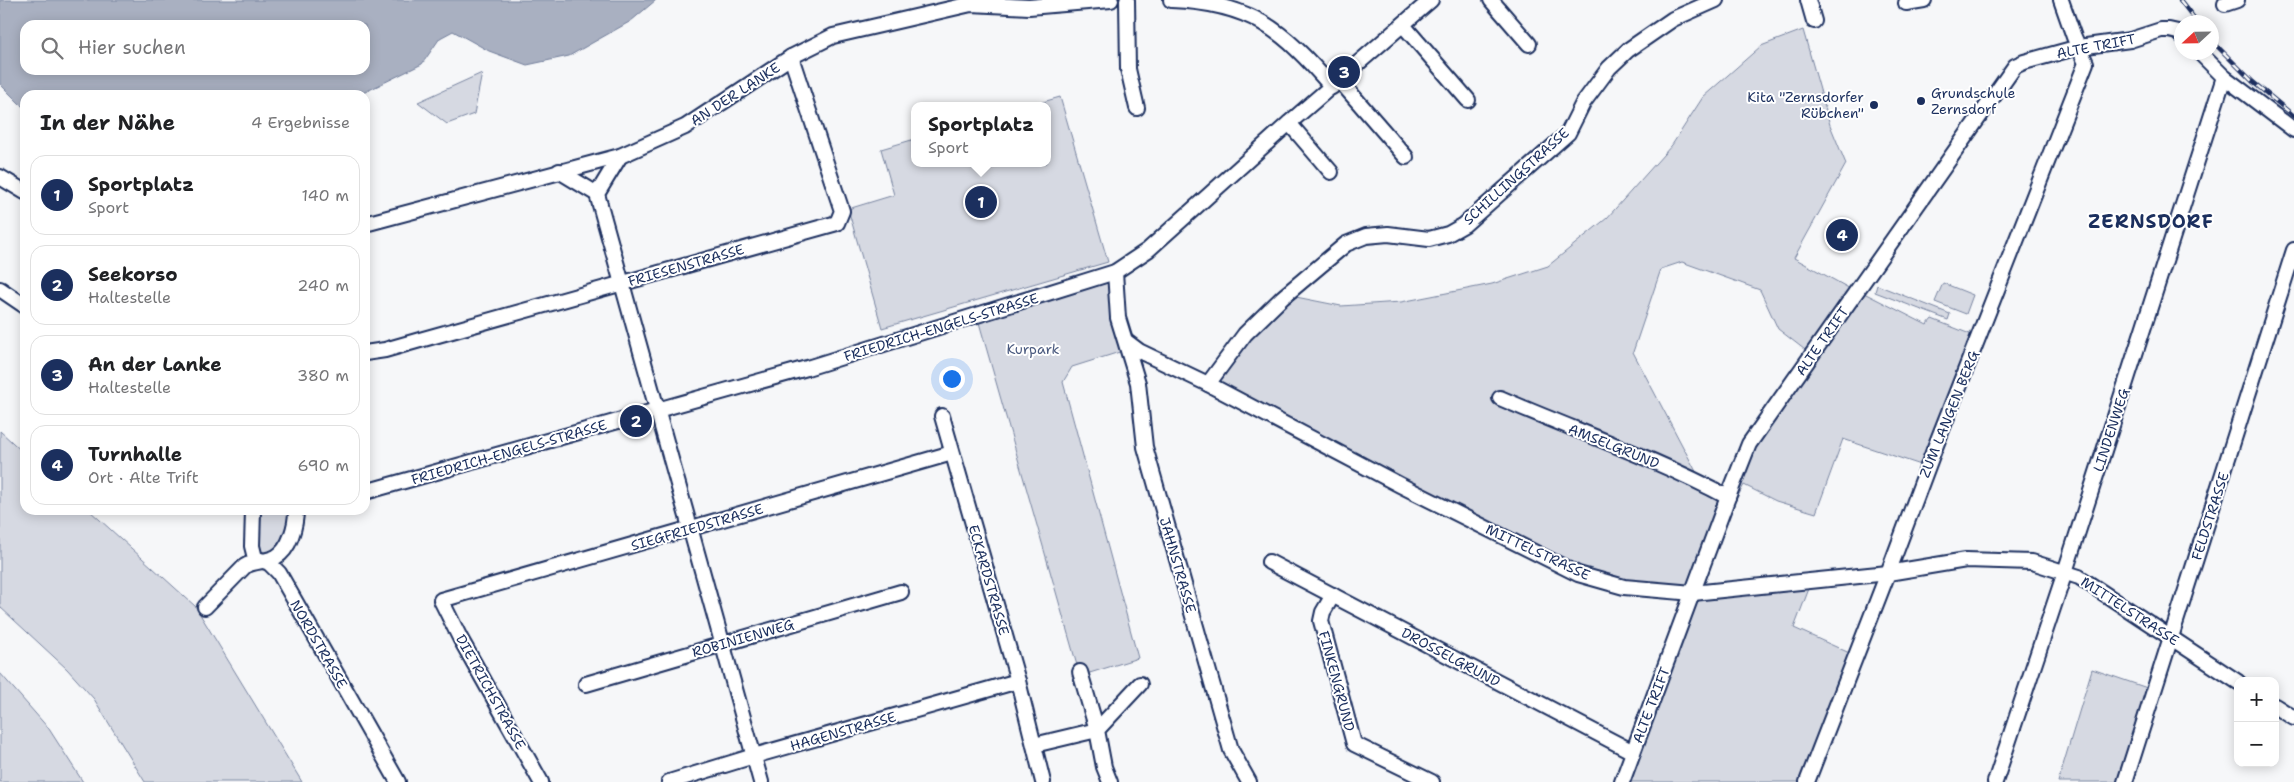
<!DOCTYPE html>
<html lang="de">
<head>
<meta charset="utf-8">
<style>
  body { margin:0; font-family:"Shantell Sans",sans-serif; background:#f2f2f2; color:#202124 }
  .controls { position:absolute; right:15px; bottom:15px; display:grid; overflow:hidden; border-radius:10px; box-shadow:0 2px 12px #0003 }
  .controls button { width:45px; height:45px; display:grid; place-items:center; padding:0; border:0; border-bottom:1px solid #e0e0e0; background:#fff; color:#202124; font:25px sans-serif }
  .compass { position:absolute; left:2174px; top:15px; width:45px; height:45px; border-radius:50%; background:#fff; box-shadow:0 2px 12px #0003; rotate:248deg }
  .you { position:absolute; left:951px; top:378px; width:18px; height:18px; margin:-12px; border:4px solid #fff; border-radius:50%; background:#1a73e8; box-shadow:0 0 0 8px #1a73e833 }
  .badge { display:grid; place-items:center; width:32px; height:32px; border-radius:50%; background:#1b2f5e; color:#fff; font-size:16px; font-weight:700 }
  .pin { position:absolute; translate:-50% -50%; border:2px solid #fff; box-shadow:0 1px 5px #0006 }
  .popup { position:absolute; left:911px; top:102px; width:140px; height:65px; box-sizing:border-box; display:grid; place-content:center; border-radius:10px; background:#fff; filter:drop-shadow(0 1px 4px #0005); font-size:16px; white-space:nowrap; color:#757577 }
  .popup b { font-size:19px; color:#202124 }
  .popup::after { content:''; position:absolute; left:50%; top:100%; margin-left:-10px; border:10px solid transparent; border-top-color:#fff }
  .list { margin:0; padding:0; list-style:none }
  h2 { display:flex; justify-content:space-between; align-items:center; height:65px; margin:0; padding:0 20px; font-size:21px }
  h2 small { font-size:16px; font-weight:400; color:#757577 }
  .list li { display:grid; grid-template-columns:32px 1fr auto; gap:15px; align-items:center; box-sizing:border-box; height:80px; margin:0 10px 10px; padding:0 10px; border:1px solid #e0e0e0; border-radius:15px }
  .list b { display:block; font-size:19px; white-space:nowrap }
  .list p { margin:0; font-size:16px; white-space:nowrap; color:#757577 }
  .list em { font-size:16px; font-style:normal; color:#757577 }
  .icon { flex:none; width:28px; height:28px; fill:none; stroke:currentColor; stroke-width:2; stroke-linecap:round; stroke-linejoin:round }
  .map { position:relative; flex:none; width:2294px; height:782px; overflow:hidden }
  .search { position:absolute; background:#fff; box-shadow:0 2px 12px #0003; left:20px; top:20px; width:350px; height:55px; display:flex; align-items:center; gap:12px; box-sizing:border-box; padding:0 18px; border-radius:15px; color:#757577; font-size:19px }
  .panel { position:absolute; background:#fff; box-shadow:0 2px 12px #0003; left:20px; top:90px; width:350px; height:425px; border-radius:15px }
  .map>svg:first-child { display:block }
  .green { fill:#d6d9e2; stroke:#7884a0; fill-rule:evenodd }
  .water { fill:#a9b0c1; stroke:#707c99; fill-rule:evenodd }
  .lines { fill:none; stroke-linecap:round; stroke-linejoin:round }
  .minor-casing { stroke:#1b2f5e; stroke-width:18 }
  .minor { stroke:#fff; stroke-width:14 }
  .rail-casing { stroke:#1b2f5e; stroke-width:4.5 }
  .rail { stroke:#fff; stroke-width:2.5; stroke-dasharray:8; stroke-linecap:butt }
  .poi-dot { fill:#1b2f5e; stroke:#fff; stroke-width:2 }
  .labels { text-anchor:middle; stroke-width:4; stroke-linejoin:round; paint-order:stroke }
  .street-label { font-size:14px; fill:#1b2f5e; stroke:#fff }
  .poi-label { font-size:14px; fill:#1b2f5e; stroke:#fff; text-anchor:start }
  .park-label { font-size:14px; fill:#4a5a7f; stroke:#fff }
  .district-label { font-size:19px; font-weight:bold; letter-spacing:1px; fill:#1b2f5e; stroke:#fff }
</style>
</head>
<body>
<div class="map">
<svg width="2294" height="782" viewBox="0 0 2294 782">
  <rect width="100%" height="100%" fill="#f6f7f9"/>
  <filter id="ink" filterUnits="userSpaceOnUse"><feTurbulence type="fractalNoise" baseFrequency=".02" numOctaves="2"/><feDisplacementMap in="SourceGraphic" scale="10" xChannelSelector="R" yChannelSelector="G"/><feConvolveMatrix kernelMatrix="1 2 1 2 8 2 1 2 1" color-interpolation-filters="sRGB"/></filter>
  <g filter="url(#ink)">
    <g class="green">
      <path d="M1803 30 1830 125 1846 164 1794 258 1856 292 1864 293 1927 325 1932 319 1975 336 1927 467 1843 439 1816 513 1776 501 1744 485 1690 584C1663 595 1608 578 1581 570L1214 383 1248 336 1291 296 1341 306 1401 302 1492 284 1548 266 1607 218 1672 145 1703 97 1761 46ZM1682 262 1760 290 1778 329 1809 353 1726 493 1702 483 1633 352 1661 269Z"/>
      <polygon points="482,73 474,114 447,124 418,102"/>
      <polygon points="1060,97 1108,262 882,328 848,209 894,195 881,149 915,139 915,163 1047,163 1047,106 1029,106"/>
      <polygon points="1111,282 1126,350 1072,367 1063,382 1138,658 1080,676 978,319"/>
      <polygon points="1943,283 1973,295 1966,314 1935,302"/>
      <polygon points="1877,285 1950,314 1948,320 1875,292"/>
      <polygon points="0,431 25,454 25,510 89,510 195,606 302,782 145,782 94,699 67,669 0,607"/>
      <polygon points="258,510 284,511 290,519 284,539 268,556 259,556"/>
      <polygon points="1810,586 1794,628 1854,655 1807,782 1623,782 1698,597"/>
      <polygon points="2092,669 2153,690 2122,782 2058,782"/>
      <polygon points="0,673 49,729 83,782 0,782"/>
    </g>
    <path class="water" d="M0 0H656L631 21 569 56 527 65 489 51 453 31 440 38 422 64 359 95H25V109L0 84ZM25 25H365V70H25Z"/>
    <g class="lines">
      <defs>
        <g id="minor">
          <polyline points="1127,0 1128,69 1137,108"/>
          <path d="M1171 0C1251 3 1282 29 1332 87"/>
          <polyline points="1491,0 1529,44"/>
          <polyline points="1808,0 1814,21"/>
          <polyline points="1906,3 1924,0"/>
          <polyline points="2225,4 2237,0"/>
          <polyline points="1403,25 1468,100"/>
          <polyline points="2199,52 2224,77 2294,130"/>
          <polyline points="1340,81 1406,157"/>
          <polyline points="1289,123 1331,172"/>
          <polyline points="620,156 597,194 761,782"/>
          <polyline points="559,171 597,194"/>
          <polyline points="0,177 25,192"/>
          <polyline points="365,224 620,156 685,127 791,57 833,36 971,4 1029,7 1111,0"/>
          <polyline points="1115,272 1118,318 1138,383 1145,447 1231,750 1249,782"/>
          <polyline points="0,289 25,306"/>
          <polyline points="1127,342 1139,351 1208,384 1400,485 1578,574 1624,587 1693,593 1888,573 1966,560 2032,562 2079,577 2238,682"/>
          <polyline points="365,353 385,350 420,340 837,223 842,211 791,57"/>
          <polyline points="1208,384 1245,334 1283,297 1346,244 1366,236 1388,234 1429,239 1448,234 1464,225 1568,133 1583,103 1609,68 1628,50 1673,19 1716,0"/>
          <path d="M1500 398C1576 431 1655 458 1728 497"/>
          <polyline points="942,416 1018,681 1043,782"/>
          <polyline points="365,492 807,368 1115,272 1148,250 1289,123 1431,0"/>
          <polyline points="253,510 252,546 255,558 269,563 279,573 398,782"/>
          <polyline points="1269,562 1633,752"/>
          <polyline points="1333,595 1323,612 1321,621 1354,744 1432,782"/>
          <path d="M205 607 245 566C254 561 266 562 276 557 290 549 296 525 296 510"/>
          <polyline points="586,684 901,592"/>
          <polyline points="2275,706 2294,718"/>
          <polyline points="1034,745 1097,730 1080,672"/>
          <polyline points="541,782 460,638 441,600 952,453"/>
          <polyline points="669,782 754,756 1018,681"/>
          <polyline points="1110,782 1104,767 1097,730 1140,684"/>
          <polyline points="1622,782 1728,497 1749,444 2015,66 2024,62 2079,47 2130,40 2161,30 2169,30 2178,32 2182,36"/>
          <polyline points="1807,782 1888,573 1934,450 2086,63 2074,37 2061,0"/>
          <polyline points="1995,782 2065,572 2224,77"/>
          <polyline points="2125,782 2294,250"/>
        </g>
      </defs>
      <use href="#minor" class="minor-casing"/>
      <use href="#minor" class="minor"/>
      <defs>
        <g id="rail">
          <polyline points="2180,0 2197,22"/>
          <polyline points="2212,41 2253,82 2294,116"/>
        </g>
      </defs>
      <use href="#rail" class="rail-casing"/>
      <use href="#rail" class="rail"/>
    </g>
  </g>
  <g class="poi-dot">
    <circle cx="1921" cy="101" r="5"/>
    <circle cx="1874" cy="105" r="5"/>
  </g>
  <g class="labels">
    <g class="street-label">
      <text transform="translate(2096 46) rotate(-11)" y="5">ALTE TRIFT</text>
      <text transform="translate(735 94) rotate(-33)" y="5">AN DER LANKE</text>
      <text transform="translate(1516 176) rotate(-42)" y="5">SCHILLINGSTRASSE</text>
      <text transform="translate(686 265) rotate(-16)" y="5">FRIESENSTRASSE</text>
      <text transform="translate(941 327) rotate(-17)" y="5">FRIEDRICH-ENGELS-STRASSE</text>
      <text transform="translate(1822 341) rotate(-55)" y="5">ALTE TRIFT</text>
      <text transform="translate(1949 414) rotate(-68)" y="5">ZUM LANGEN BERG</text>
      <text transform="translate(2111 430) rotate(-72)" y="5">LINDENWEG</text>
      <text transform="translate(1614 446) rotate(22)" y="5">AMSELGRUND</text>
      <text transform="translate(509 452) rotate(-16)" y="5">FRIEDRICH-ENGELS-STRASSE</text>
      <text transform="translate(2210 516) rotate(-72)" y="5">FELDSTRASSE</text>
      <text transform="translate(697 527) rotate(-16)" y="5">SIEGFRIEDSTRASSE</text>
      <text transform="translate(1538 552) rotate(25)" y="5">MITTELSTRASSE</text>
      <text transform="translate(1178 565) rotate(74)" y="5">JAHNSTRASSE</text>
      <text transform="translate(989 580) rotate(74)" y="5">ECKARDSTRASSE</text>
      <text transform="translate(2130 611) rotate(33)" y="5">MITTELSTRASSE</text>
      <text transform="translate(743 638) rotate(-16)" y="5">ROBINIENWEG</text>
      <text transform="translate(319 644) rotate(60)" y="5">NORDSTRASSE</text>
      <text transform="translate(1451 657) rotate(28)" y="5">DROSSELGRUND</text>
      <text transform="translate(1337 681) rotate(75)" y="5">FINKENGRUND</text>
      <text transform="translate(491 692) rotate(61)" y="5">DIETRICHSTRASSE</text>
      <text transform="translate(1651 705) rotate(-69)" y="5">ALTE TRIFT</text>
      <text transform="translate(843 731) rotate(-16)" y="5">HAGENSTRASSE</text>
    </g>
    <g class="poi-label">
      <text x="1931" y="98">Grundschule<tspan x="1931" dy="16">Zernsdorf</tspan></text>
      <text x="1864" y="102" text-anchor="end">Kita "Zernsdorfer<tspan x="1864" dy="16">Rübchen"</tspan></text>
    </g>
    <g class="park-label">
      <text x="1033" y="354">Kurpark</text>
    </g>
    <g class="district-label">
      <text x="2151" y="228">ZERNSDORF</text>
    </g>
  </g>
</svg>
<div class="controls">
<button>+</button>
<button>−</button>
</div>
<svg class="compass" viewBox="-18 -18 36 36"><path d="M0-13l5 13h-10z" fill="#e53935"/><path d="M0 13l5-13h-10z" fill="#757577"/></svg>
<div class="you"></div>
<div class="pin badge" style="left:981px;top:202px">1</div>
<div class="popup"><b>Sportplatz</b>Sport</div>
<div class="pin badge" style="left:636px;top:421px">2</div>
<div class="pin badge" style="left:1344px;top:72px">3</div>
<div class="pin badge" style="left:1842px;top:235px">4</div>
<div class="search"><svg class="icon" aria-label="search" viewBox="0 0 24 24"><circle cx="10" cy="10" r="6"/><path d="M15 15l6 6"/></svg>Hier suchen</div>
<section class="panel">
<h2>In der Nähe<small>4 Ergebnisse</small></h2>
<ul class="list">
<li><span class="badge">1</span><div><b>Sportplatz</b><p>Sport</p></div><em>140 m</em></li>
<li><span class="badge">2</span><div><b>Seekorso</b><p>Haltestelle</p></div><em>240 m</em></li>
<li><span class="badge">3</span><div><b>An der Lanke</b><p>Haltestelle</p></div><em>380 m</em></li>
<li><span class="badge">4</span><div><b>Turnhalle</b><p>Ort · Alte Trift</p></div><em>690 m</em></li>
</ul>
</section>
</div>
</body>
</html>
